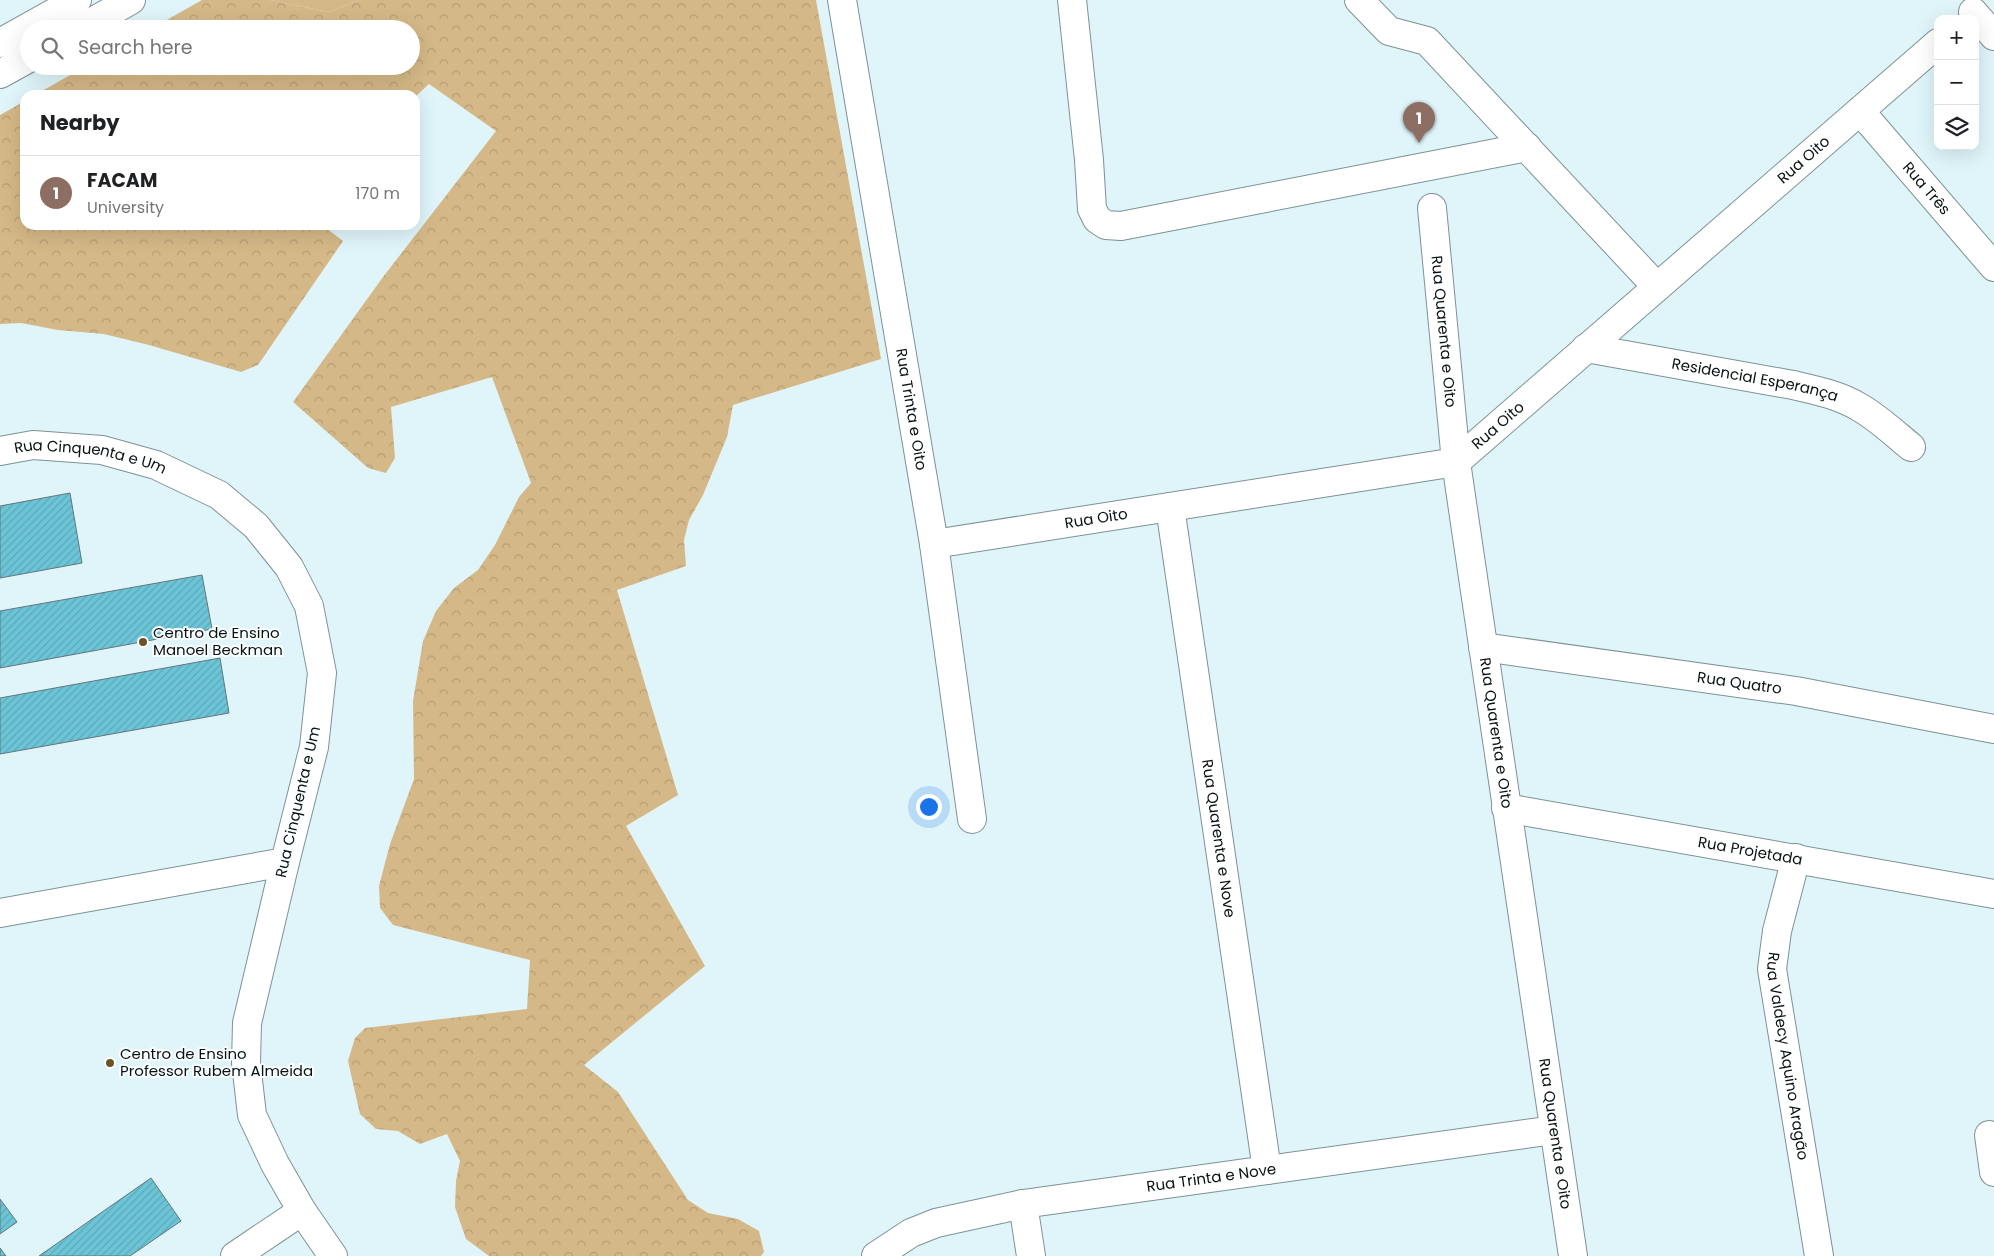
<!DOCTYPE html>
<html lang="en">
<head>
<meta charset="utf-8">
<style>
  body { margin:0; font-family:Poppins,sans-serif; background:#f2f2f2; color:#202124 }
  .controls { position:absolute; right:15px; top:15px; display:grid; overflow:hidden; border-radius:10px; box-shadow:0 5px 20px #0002 }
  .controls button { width:45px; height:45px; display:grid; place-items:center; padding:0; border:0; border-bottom:1px solid #e0e0e0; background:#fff; color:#202124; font:25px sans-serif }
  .you { position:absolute; left:928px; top:806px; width:18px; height:18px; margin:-12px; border:4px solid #fff; border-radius:50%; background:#1a73e8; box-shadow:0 0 0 8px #1a73e833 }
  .badge { display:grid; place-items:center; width:32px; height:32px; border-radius:50%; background:#d93025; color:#fff; font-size:16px; font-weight:700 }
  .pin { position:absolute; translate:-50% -41px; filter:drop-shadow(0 1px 2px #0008) }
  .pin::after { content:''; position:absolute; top:26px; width:18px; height:15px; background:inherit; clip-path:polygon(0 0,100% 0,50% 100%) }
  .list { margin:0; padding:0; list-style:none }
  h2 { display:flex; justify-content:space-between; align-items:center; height:65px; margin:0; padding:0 20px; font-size:21px }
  h2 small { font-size:16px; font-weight:400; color:#757577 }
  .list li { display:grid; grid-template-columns:32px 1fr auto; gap:15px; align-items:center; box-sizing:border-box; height:75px; padding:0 20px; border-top:1px solid #e0e0e0 }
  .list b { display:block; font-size:19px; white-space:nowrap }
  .list p { margin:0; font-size:16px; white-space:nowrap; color:#757577 }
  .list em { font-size:16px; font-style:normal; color:#757577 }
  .icon { flex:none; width:28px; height:28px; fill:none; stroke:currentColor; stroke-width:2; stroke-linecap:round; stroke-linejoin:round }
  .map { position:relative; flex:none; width:1994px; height:1256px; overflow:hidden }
  .search { position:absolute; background:#fff; box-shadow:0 5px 20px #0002; left:20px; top:20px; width:400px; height:55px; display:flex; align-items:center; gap:12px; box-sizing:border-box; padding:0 18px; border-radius:28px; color:#757577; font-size:19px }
  .panel { position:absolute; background:#fff; box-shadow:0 5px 20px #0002; left:20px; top:90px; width:400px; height:140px; border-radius:15px }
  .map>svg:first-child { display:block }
  .forest { fill:url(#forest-crowns) }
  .park { fill:#d5b887 }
  .building { fill:url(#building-hatch); stroke:#62767a }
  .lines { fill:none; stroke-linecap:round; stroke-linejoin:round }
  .minor-casing { stroke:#7d9296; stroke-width:30 }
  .major-casing { stroke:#7d9296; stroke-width:30 }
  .minor { stroke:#fff; stroke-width:28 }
  .major { stroke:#fff; stroke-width:28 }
  .poi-dot { fill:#6d5425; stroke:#fafeff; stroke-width:2 }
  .labels { text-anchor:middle; stroke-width:4; stroke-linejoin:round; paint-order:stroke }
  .street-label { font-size:15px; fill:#091112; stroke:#fafeff }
  .poi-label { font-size:15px; fill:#091112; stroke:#fafeff; text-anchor:start }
</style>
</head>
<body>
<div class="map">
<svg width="1994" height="1256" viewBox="0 0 1994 1256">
  <defs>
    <pattern id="forest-crowns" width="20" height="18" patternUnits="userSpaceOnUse" patternTransform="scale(1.25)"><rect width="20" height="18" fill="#d5b887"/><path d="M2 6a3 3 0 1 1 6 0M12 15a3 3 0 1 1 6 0" fill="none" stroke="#b69d74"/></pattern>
    <pattern id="building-hatch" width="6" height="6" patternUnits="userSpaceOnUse" patternTransform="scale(1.25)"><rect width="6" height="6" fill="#6cc5d7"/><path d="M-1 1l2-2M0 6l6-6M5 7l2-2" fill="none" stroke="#5ca8b8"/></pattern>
  </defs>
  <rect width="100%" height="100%" fill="#dff5fa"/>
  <g class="forest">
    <polygon points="202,0 270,0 329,12 359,0 816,0 881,359 733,405 727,437 703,495 689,520 684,540 686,566 617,590 678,795 626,826 705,966 584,1065 618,1092 688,1200 708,1213 738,1219 759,1231 764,1252 761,1256 489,1256 466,1239 455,1207 456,1181 460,1161 447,1134 420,1144 398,1131 376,1129 360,1114 348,1061 355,1038 365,1028 527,1009 530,960 393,925 380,908 379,886 390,844 414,779 413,701 423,641 436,611 454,588 478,570 495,545 519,497 531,483 492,377 391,407 395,458 386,473 368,468 293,402 383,277 496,131 429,84 415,97 415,95 35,95 86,66 411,66 411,29 151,29"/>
    <polygon points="25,101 25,225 322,225 343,241 258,365 241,372 149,345 104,334 58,330 21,323 0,324 0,115"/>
  </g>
  <polygon class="park" points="270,0 359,0 329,12"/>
  <g class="building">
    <polygon points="70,493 82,563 0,578 0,506"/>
    <polygon points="202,575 212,629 0,668 0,611"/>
    <polygon points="220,658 229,713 0,754 0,698"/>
    <polygon points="151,1178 181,1221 130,1256 39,1256"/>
    <polygon points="0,1199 17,1222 0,1234"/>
    <polygon points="0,1248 6,1256 0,1256"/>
  </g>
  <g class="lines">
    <defs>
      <g id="minor">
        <path id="s1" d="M842 0 934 544 972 819"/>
        <polyline points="1072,0 1089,160 1092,209 1097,219 1106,225 1121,226 1527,147"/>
        <polyline points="1359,0 1389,31 1427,41 1657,287"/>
        <polyline points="1973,12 1994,36"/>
        <path id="s2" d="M1860 111 1994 267"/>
        <path id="s3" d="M1432 208 1456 462 1573 1256"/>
        <path id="s4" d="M1586 348 1793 385C1815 390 1839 395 1859 407 1877 417 1894 433 1911 447"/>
        <path id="s5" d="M0 451 33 445 102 450 156 465 219 495 256 526 289 567 309 606 322 673 314 747 285 862 247 1023 246 1063 252 1115 275 1164 302 1211 333 1256"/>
        <path id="s6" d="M1170 507 1267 1170"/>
        <path id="s7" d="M934 544 1456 462 1938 43"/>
        <path id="s8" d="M1483 647 1796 691 1994 729"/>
        <path id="s9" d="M1506 808 1994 894"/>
        <path id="s10" d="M1796 858 1777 931 1772 969 1819 1256"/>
        <polyline points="0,913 285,862"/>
        <polyline points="1989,1135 1994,1172"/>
        <polyline points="1023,1204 1031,1256"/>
        <polyline points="235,1256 302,1211"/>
        <path id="s11" d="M876 1256 911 1233 936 1223 1023 1204 1554 1130"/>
      </g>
      <g id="major">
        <polyline points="80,29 131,0"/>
        <polyline points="0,43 77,0"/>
        <polyline points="0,74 29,58"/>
      </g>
    </defs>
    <use href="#minor" class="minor-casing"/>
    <use href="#major" class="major-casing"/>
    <use href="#minor" class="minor"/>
    <use href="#major" class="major"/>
  </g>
  <g class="poi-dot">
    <circle cx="143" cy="642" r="5"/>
    <circle cx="110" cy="1063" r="5"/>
  </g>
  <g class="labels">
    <g class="street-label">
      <text dy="5" stroke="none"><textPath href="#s7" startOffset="989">Rua Oito</textPath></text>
      <text dy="5" stroke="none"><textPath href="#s2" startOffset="102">Rua Três</textPath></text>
      <text dy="5" stroke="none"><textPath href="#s3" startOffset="124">Rua Quarenta e Oito</textPath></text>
      <text dy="5" stroke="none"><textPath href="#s4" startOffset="172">Residencial Esperança</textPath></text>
      <text dy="5" stroke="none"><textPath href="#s1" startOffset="415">Rua Trinta e Oito</textPath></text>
      <text dy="5" stroke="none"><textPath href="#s7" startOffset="584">Rua Oito</textPath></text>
      <text dy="5" stroke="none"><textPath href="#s5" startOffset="92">Rua Cinquenta e Um</textPath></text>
      <text dy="5" stroke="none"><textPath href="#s7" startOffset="164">Rua Oito</textPath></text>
      <text dy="5" stroke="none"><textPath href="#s8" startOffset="259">Rua Quatro</textPath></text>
      <text dy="5" stroke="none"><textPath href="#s3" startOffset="529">Rua Quarenta e Oito</textPath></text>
      <text transform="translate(298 802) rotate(-77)" y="5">Rua Cinquenta e Um</text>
      <text dy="5" stroke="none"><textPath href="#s6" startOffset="335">Rua Quarenta e Nove</textPath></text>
      <text dy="5" stroke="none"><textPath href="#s9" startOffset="248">Rua Projetada</textPath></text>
      <text dy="5" stroke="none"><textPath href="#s10" startOffset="202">Rua Valdecy Aquino Aragão</textPath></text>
      <text dy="5" stroke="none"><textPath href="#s3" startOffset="934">Rua Quarenta e Oito</textPath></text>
      <text dy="5" stroke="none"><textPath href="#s11" startOffset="348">Rua Trinta e Nove</textPath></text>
    </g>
    <g class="poi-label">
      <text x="153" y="638">Centro de Ensino<tspan x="153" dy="17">Manoel Beckman</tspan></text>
      <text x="120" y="1059">Centro de Ensino<tspan x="120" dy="17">Professor Rubem Almeida</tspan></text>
    </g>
  </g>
</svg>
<div class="controls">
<button>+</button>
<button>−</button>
<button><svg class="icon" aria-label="layers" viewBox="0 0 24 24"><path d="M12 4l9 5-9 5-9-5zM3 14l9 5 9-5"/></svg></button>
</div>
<div class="you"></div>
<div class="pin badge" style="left:1419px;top:143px;background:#8d6e63">1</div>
<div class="search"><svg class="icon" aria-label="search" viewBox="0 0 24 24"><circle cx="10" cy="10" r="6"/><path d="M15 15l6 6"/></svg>Search here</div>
<section class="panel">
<h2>Nearby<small></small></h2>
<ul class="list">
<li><span class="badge" style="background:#8d6e63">1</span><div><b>FACAM</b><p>University</p></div><em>170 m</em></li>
</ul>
</section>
</div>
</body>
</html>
